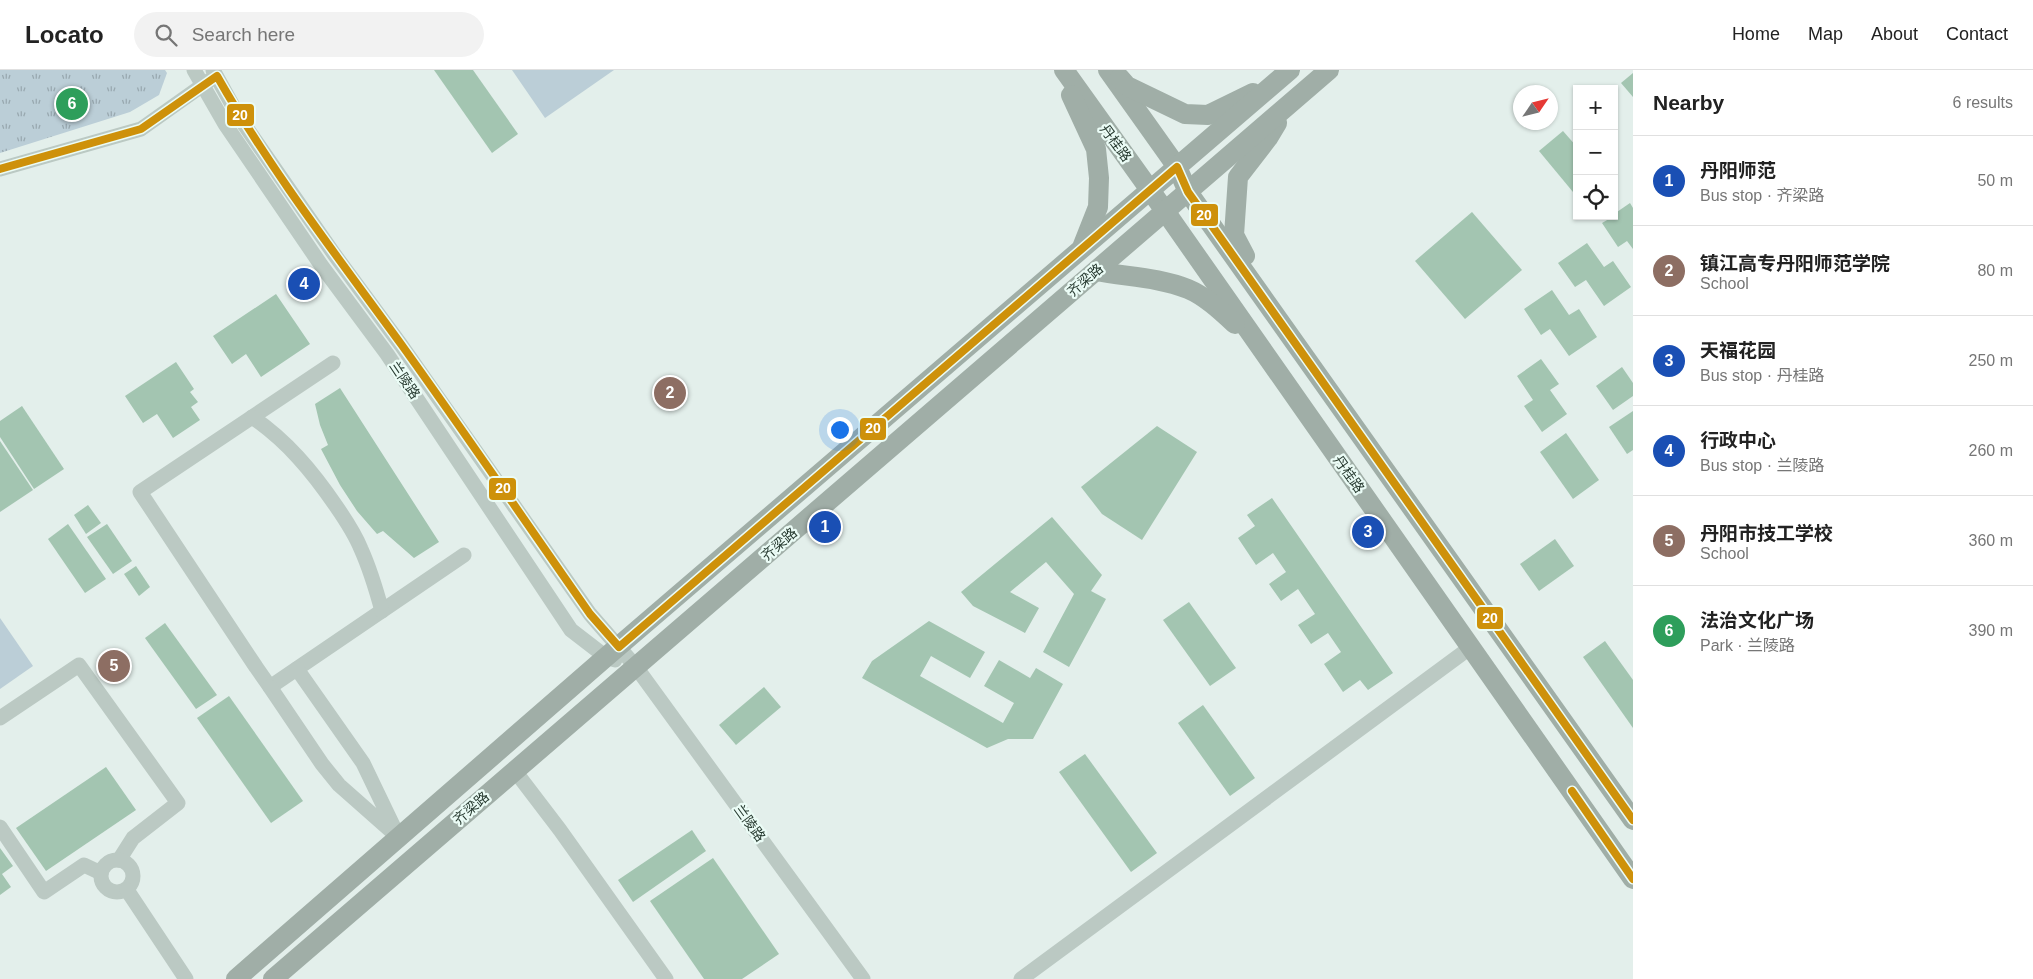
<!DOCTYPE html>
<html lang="en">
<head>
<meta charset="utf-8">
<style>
  body { margin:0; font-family:Helvetica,"Noto Sans SC",sans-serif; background:#f2f2f2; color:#222 }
  .controls { position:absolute; right:15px; top:15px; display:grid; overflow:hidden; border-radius:0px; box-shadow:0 1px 4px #0004 }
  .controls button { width:45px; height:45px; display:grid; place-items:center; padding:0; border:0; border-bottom:1px solid #e0e0e0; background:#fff; color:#222; font:25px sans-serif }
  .compass { position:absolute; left:1513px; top:15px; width:45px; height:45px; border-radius:50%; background:#fff; box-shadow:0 1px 4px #0004; rotate:55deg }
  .you { position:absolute; left:839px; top:359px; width:18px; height:18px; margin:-12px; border:4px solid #fff; border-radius:50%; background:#1a73e8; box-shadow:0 0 0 8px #1a73e833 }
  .badge { display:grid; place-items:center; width:32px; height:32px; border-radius:50%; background:#697a72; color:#fff; font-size:16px; font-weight:700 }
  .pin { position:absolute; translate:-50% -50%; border:2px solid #fff; box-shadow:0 1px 5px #0006 }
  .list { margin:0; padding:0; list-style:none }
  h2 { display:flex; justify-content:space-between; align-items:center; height:65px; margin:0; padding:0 20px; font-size:21px }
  h2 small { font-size:16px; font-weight:400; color:#767676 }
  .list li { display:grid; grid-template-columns:32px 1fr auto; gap:15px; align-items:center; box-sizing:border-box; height:90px; padding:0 20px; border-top:1px solid #e0e0e0 }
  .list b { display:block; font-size:19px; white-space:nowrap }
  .list p { margin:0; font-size:16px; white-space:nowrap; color:#767676 }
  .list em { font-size:16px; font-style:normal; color:#767676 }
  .icon { flex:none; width:28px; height:28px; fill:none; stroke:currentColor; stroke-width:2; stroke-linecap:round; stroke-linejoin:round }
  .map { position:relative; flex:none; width:1633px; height:909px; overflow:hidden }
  header { display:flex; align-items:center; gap:30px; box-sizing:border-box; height:70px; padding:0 25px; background:#fff; border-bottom:1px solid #e0e0e0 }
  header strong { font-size:24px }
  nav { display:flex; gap:28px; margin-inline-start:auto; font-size:18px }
  .search { width:350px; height:45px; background:#f2f2f2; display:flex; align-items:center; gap:12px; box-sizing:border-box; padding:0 18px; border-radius:28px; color:#767676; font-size:19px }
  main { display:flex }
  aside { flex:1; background:#fff }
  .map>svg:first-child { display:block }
  .park { fill:url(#park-tufts) }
  .pitch { fill:#bbced7 }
  .building { fill:#a3c5b1 }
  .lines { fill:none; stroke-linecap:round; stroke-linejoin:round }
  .minor { stroke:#bbc9c3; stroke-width:15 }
  .major { stroke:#a0aea7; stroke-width:20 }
  .bus-1-casing { stroke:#ebfcf6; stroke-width:11 }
  .bus-1 { stroke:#ce910a; stroke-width:8 }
  .labels { text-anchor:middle; stroke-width:4.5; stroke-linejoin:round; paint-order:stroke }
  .street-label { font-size:14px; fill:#283b31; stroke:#ebfcf6 }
  .line-badge { stroke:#ebfcf6; stroke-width:2 }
  .badge-label { font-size:14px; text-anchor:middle; font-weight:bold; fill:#fff }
</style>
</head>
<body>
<header>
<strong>Locato</strong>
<div class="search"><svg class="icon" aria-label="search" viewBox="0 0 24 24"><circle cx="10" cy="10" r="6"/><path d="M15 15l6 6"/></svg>Search here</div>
<nav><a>Home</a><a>Map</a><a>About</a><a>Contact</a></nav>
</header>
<main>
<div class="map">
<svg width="1633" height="909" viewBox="0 0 1633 909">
  <defs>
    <pattern id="park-tufts" width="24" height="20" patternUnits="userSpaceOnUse" patternTransform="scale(1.25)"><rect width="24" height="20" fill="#bbced7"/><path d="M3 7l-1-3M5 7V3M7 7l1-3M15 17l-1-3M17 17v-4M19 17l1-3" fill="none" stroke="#98a8af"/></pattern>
  </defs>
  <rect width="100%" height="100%" fill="#e3efeb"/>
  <polygon class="park" points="0,0 165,0 167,3 159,25 130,42 0,83"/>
  <g class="pitch">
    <polygon points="512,0 614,0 545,48"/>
    <polygon points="0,548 33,596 0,619"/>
  </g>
  <g class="building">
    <polygon points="434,0 473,0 518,64 492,83"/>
    <polygon points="1633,3 1633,27 1621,13"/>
    <polygon points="1563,61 1577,77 1577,119 1573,122 1539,81"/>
    <polygon points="1630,133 1633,138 1633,179 1627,171 1618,177 1602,153 1614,146 1614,144"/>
    <polygon points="1472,142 1522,200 1465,249 1415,191"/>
    <polygon points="1587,173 1604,197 1613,191 1631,217 1604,236 1586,210 1575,217 1558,193"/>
    <polygon points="1552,220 1569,245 1579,239 1597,267 1569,286 1550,259 1541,265 1524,239"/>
    <polygon points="276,224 310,274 261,307 246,284 232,294 213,266"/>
    <polygon points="1541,289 1559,314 1550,320 1567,344 1542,362 1524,336 1533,330 1517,306"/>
    <polygon points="176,292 194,319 190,322 198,332 191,337 200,350 173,368 157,344 143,353 125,326"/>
    <polygon points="1622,297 1633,313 1633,326 1613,340 1596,316"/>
    <polygon points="340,318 439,472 414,488 383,461 377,464 357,441 340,415 321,379 328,375 320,355 315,334"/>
    <polygon points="22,336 64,399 34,419 0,367 0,351"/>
    <polygon points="1633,341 1633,380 1627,384 1609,357"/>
    <polygon points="1157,356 1197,382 1142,470 1102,444 1081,417"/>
    <polygon points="1566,363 1599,410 1573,429 1540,382"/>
    <polygon points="0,371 33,420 0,442"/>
    <polygon points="1272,428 1393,603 1368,620 1360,610 1343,622 1324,594 1341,582 1328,563 1311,574 1298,555 1315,544 1298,519 1281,531 1269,514 1286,502 1273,483 1256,495 1238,468 1255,456 1247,445"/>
    <polygon points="88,435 101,453 86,464 74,445"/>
    <polygon points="1052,447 1102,505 1091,521 1106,529 1069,597 1043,582 1074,524 1046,492 1010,522 1039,538 1025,563 973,536 961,522"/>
    <polygon points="68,454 106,509 85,523 48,469"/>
    <polygon points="107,454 132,491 113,504 87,467"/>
    <polygon points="1555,469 1574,496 1539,521 1520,494"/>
    <polygon points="136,496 150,517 139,526 124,504"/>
    <polygon points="1189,532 1236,598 1210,616 1163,550"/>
    <polygon points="929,551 985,582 970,608 931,586 920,606 1003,653 1014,633 984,616 999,590 1030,608 1036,598 1063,614 1033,669 1008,669 987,678 862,608 872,591"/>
    <polygon points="165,553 217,625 196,639 145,568"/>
    <polygon points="1605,571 1633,610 1633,658 1583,587"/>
    <polygon points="764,617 781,637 736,675 719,655"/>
    <polygon points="229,626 303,731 271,753 197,648"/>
    <polygon points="1203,635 1255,708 1230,726 1178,653"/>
    <polygon points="1085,684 1157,783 1131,802 1059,702"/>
    <polygon points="106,697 136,740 46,801 16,758"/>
    <polygon points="692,760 706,781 633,832 618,810"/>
    <polygon points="0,778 13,796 2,804 11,817 0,825"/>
    <polygon points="713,788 779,884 742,909 704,909 650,831"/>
  </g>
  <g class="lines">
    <g class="minor">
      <polyline points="194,0 225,54 321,195 387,284 571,560 606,587 615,590"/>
      <polyline points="213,0 239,47 334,184 401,275 590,544 636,597 863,909"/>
      <polyline points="0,99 141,59 210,10"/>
      <polyline points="333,293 140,422 256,597 270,617 464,485"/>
      <path d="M252 347C287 371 312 401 336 436 345 449 355 464 361 479 370 499 376 519 382 541"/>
      <polyline points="270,617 322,694 339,715 399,768 363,693 297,599"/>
      <polyline points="0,648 79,595 178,733 133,768 119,790"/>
      <polyline points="515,701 560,760 666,909"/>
      <polyline points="0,757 44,822 84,795 101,803"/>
      <circle cx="117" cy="806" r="16"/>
      <polyline points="127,820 186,909"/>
      <polyline points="1021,909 1471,577"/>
    </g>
    <g class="major">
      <polyline points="1064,0 1165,141 1633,809"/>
      <polyline points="1108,0 1177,97 1188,122 1633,750"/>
      <polyline points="1120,8 1127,16 1185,44 1208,45 1253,23"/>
      <polyline points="1071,25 1096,79 1099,108 1098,137 1083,175"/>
      <polyline points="1245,186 1234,165 1238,107 1268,68 1277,53"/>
      <path d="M1096 201C1127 207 1158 207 1188 219 1205 226 1221 241 1235 254"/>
      <polyline points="236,909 606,587 1290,0"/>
      <polyline points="273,909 1329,0"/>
    </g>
    <defs>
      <g id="bus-1">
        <path d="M0 99 141 59 217 6C271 101 337 186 401 274 465 363 527 454 590 544L619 577 1177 97 1188 122 1633 750"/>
        <polyline points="1572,721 1633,809"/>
      </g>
    </defs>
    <use href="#bus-1" class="bus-1-casing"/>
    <use href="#bus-1" class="bus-1"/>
  </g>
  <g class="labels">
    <g class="street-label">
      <text transform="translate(1116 73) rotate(54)" y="5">丹桂路</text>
      <text transform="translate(1085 210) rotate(-41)" y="5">齐梁路</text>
      <text transform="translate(405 310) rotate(56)" y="5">兰陵路</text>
      <text transform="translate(1349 404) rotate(55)" y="5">丹桂路</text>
      <text transform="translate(779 474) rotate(-41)" y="5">齐梁路</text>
      <text transform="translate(471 738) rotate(-41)" y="5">齐梁路</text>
      <text transform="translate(750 753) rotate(54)" y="5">兰陵路</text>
    </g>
  </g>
  <g class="line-badge">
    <rect x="226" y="33" width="29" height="24" rx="5" fill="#ce910a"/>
    <rect x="1190" y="133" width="29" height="24" rx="5" fill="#ce910a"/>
    <rect x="859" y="347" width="28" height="24" rx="5" fill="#ce910a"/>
    <rect x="488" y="407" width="29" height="24" rx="5" fill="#ce910a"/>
    <rect x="1476" y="536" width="28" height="24" rx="5" fill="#ce910a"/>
  </g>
  <g class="badge-label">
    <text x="240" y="50">20</text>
    <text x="1204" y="150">20</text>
    <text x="873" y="363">20</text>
    <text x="503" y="423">20</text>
    <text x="1490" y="553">20</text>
  </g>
</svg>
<div class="controls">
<button>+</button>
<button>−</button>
<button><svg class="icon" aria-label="locate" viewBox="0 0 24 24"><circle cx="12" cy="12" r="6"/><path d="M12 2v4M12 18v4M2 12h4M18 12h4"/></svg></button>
</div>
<svg class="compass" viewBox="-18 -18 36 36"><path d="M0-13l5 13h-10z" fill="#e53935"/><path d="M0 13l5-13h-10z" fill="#767676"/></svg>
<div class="you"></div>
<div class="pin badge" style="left:825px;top:457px;background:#1a4fb4">1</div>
<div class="pin badge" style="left:670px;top:323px;background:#8d6e63">2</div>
<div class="pin badge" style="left:1368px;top:462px;background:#1a4fb4">3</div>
<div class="pin badge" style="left:304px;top:214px;background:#1a4fb4">4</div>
<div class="pin badge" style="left:114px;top:596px;background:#8d6e63">5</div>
<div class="pin badge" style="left:72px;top:34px;background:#2e9e5b">6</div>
</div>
<aside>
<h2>Nearby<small>6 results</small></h2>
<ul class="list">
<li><span class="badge" style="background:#1a4fb4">1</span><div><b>丹阳师范</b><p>Bus stop · 齐梁路</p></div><em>50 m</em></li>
<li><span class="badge" style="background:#8d6e63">2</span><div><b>镇江高专丹阳师范学院</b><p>School</p></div><em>80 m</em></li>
<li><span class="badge" style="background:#1a4fb4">3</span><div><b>天福花园</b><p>Bus stop · 丹桂路</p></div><em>250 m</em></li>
<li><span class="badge" style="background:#1a4fb4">4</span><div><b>行政中心</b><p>Bus stop · 兰陵路</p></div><em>260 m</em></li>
<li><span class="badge" style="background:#8d6e63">5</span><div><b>丹阳市技工学校</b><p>School</p></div><em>360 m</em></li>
<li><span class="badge" style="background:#2e9e5b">6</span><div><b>法治文化广场</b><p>Park · 兰陵路</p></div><em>390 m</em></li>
</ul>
</aside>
</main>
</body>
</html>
